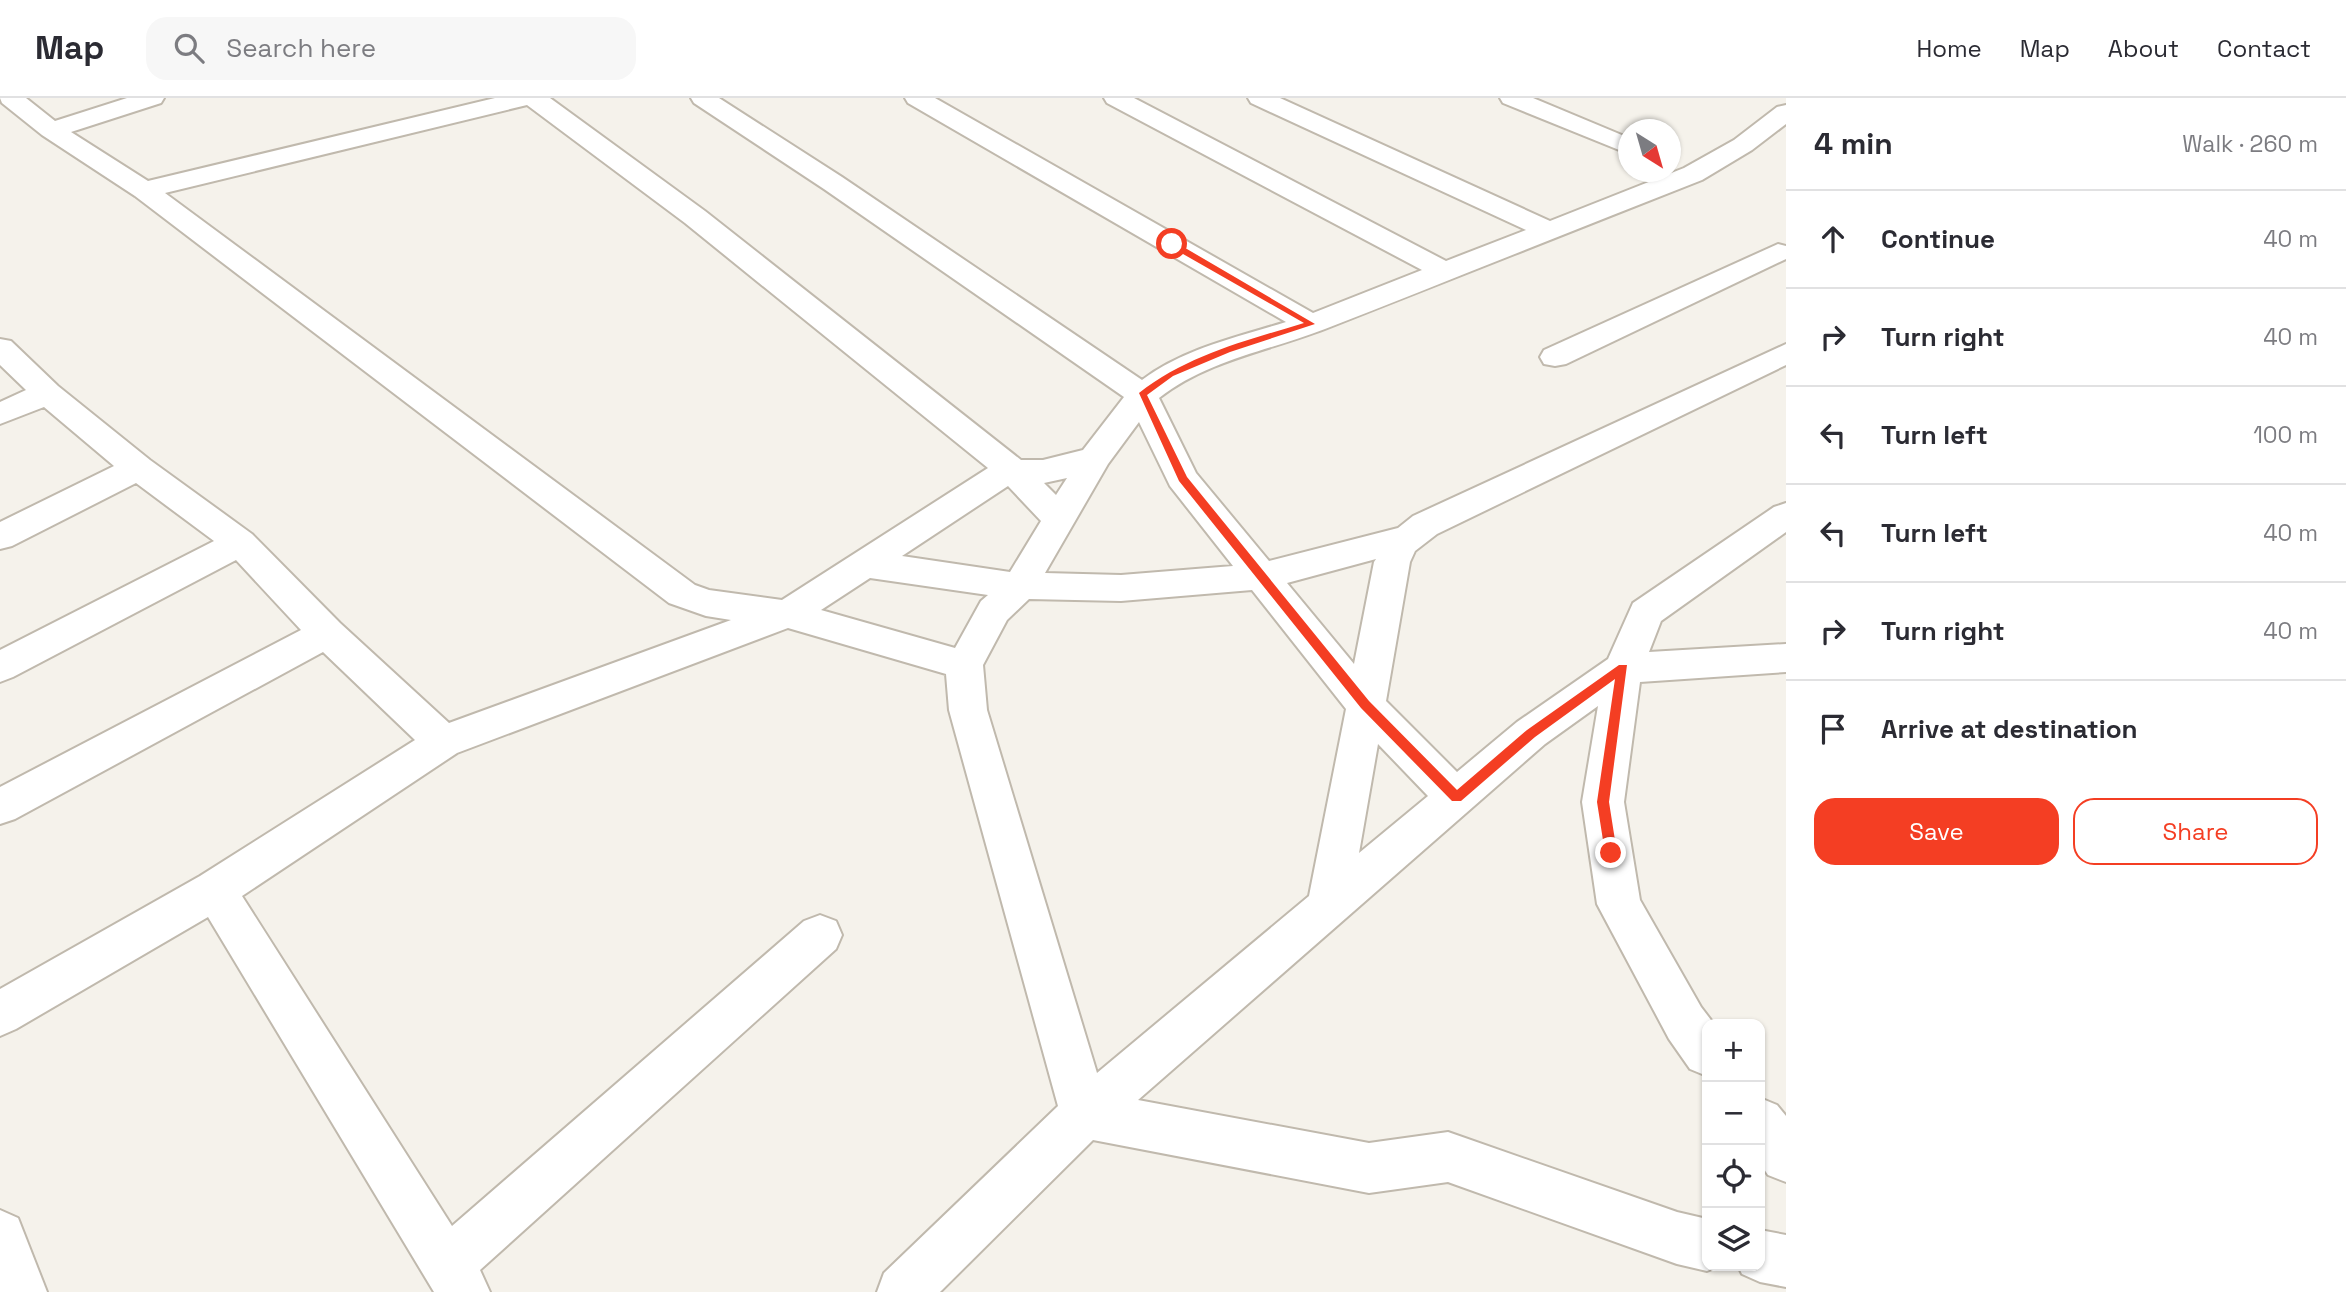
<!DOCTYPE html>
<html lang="en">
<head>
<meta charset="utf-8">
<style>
  body { margin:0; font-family:"Space Grotesk",sans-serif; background:#f7f7f7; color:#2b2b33 }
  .controls { position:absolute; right:21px; bottom:21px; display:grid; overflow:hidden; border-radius:14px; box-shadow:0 2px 5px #0004 }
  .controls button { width:63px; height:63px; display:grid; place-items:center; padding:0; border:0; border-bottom:2px solid #e1e1e2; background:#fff; color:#2b2b33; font:35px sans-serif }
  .compass { position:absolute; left:1618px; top:21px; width:63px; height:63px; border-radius:50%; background:#fff; box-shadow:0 2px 5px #0004; rotate:143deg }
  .stop { position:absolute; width:21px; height:21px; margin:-16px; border:5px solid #f43e23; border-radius:50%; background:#fff }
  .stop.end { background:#f43e23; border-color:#fff; box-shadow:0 2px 7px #0008 }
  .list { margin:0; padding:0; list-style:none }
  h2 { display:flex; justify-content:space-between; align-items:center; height:91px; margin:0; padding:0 28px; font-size:30px }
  h2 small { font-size:23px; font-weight:400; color:#7c7c81 }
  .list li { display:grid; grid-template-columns:46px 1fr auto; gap:21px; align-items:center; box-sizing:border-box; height:98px; padding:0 28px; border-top:2px solid #e1e1e2 }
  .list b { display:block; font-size:26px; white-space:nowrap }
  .list em { font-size:23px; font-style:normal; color:#7c7c81 }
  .actions { display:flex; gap:14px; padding:21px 28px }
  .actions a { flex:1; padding:16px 0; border:2px solid #f43e23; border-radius:21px; text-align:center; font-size:24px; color:#f43e23 }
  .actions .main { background:#f43e23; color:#fff }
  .icon { flex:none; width:38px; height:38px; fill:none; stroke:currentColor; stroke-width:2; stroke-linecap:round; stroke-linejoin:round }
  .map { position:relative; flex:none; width:1786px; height:1194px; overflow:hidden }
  header { display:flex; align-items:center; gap:42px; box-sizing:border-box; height:98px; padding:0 35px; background:#fff; border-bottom:2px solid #e1e1e2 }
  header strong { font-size:33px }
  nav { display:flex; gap:38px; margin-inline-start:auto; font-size:24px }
  .search { width:490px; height:63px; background:#f7f7f7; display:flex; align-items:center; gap:18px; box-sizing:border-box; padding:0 24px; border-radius:21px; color:#7c7c81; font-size:26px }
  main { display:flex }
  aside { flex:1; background:#fff }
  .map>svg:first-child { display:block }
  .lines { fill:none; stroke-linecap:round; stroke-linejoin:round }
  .minor-casing { stroke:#c0b9ad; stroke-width:4 }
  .minor { fill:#fff; fill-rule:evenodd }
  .route { fill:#f43e23 }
</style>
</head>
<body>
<header>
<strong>Map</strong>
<div class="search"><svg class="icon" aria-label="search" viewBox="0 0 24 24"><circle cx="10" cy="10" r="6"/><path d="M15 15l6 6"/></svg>Search here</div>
<nav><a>Home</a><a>Map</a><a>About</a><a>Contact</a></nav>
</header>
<main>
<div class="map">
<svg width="1786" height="1194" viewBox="0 0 1786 1194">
  <rect width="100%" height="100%" fill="#f5f2eb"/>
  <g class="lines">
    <defs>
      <g id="minor">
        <path d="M0 0H26L55 23 127 0H164L161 5 71 34 148 83 495 0H550L705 113 1021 362H1043L1083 352 1124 299 824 91 694 5 691 0H719L842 79 1142 282C1183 251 1237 239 1286 224L908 5 905 0H935L1313 215 1422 172 1107 5 1104 0H1134L1446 163 1526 132 1251 5 1248 0H1280L1550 123 1684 70 1734 42 1777 9 1786 7V26L1752 52 1702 82C1576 131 1451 182 1325 231 1268 253 1208 262 1159 300L1196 375 1269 463 1398 430 1413 418 1786 246V267L1437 436 1415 453 1410 464 1386 603 1457 674 1517 624 1608 561 1633 505 1774 409 1786 405V434L1661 523 1649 554 1786 546V574L1640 584 1624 704 1640 802 1701 909 1714 926H1707V978L1690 971 1669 941 1597 806 1582 704 1598 608 1545 646 1138 1002 1369 1045 1448 1034 1677 1114 1707 1121V1168H1719L1707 1173 1677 1166 1448 1084 1369 1095 1093 1042 940 1194H877L884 1175 1058 1008 949 612 946 576 788 530 457 655 242 798 452 1128 804 823 820 817 836 823 842 837 836 851 480 1172 490 1194H434L208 819 16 931 0 938V891L200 778 415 642 323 554 15 721 0 726V689L301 532 236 462 13 579 0 584V552L214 443 136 385 12 448 0 451V424L114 368 44 309 0 326V304L26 292 0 267V241L11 243 58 288 150 362 252 436 340 525 449 625 731 522 706 518 669 505 135 98 42 37 2 5ZM527 7 685 125 988 370 782 502 709 492 695 487 165 95ZM1139 324 1170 388 1233 468 1121 477 1045 475 1108 366ZM1067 380 1056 397 1044 385ZM1008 388 1041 423 1010 474 902 458ZM1376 461 1374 464 1354 566 1287 485ZM870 480 988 497 981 503 955 550 821 512ZM1252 492 1346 611 1309 798 1097 975 987 612 983 567 1007 522 1029 501 1121 503ZM1378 646 1428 698 1359 755Z"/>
        <polygon points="1500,0 1533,0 1629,40 1629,56 1503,5"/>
        <polygon points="1778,146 1786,148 1786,161 1566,266 1555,268 1544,266 1540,259 1544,252"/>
        <polygon points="1760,1000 1777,1007 1786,1018 1786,1084 1768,1077 1760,1065"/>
        <polygon points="0,1112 18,1120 47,1194 0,1194"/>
        <polygon points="1760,1132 1786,1137 1786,1189 1760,1184 1742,1176 1738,1168 1760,1168"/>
      </g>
    </defs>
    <use href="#minor" class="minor-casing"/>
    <use href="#minor" class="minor"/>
  </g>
  <path class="route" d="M1169 144H1175L1315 226 1230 254 1173 278 1147 297 1187 379 1369 603 1457 692 1527 632 1619 567H1627L1609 704 1617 755 1615 759H1606L1605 755 1597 704 1615 581 1535 639 1461 703H1452L1361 610 1179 383 1139 295C1188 257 1245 243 1304 225L1169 148Z"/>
</svg>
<div class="controls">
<button>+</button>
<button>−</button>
<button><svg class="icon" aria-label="locate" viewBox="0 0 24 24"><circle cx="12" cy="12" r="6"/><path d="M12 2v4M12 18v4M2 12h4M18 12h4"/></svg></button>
<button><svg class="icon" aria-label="layers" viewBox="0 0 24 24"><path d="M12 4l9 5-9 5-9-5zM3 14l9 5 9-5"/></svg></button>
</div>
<svg class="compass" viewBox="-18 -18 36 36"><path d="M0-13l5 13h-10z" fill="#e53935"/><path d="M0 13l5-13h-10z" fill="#7c7c81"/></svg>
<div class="stop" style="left:1172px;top:146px"></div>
<div class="stop end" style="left:1611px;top:755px"></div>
</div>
<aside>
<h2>4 min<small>Walk · 260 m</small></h2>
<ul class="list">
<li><svg class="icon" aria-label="ahead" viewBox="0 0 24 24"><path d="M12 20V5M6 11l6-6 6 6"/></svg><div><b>Continue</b></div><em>40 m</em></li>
<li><svg class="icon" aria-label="right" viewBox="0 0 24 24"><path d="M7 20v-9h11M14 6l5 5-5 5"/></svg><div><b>Turn right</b></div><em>40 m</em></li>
<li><svg class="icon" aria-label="left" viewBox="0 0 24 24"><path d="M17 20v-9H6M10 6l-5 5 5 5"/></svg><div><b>Turn left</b></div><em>100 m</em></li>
<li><svg class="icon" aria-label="left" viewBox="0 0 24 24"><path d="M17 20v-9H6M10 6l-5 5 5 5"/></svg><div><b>Turn left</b></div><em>40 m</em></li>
<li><svg class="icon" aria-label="right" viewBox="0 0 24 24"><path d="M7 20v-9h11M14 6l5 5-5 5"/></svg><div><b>Turn right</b></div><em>40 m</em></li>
<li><svg class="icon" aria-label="arrive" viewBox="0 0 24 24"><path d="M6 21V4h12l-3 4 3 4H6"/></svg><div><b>Arrive at destination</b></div></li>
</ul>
<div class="actions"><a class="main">Save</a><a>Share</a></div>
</aside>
</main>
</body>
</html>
